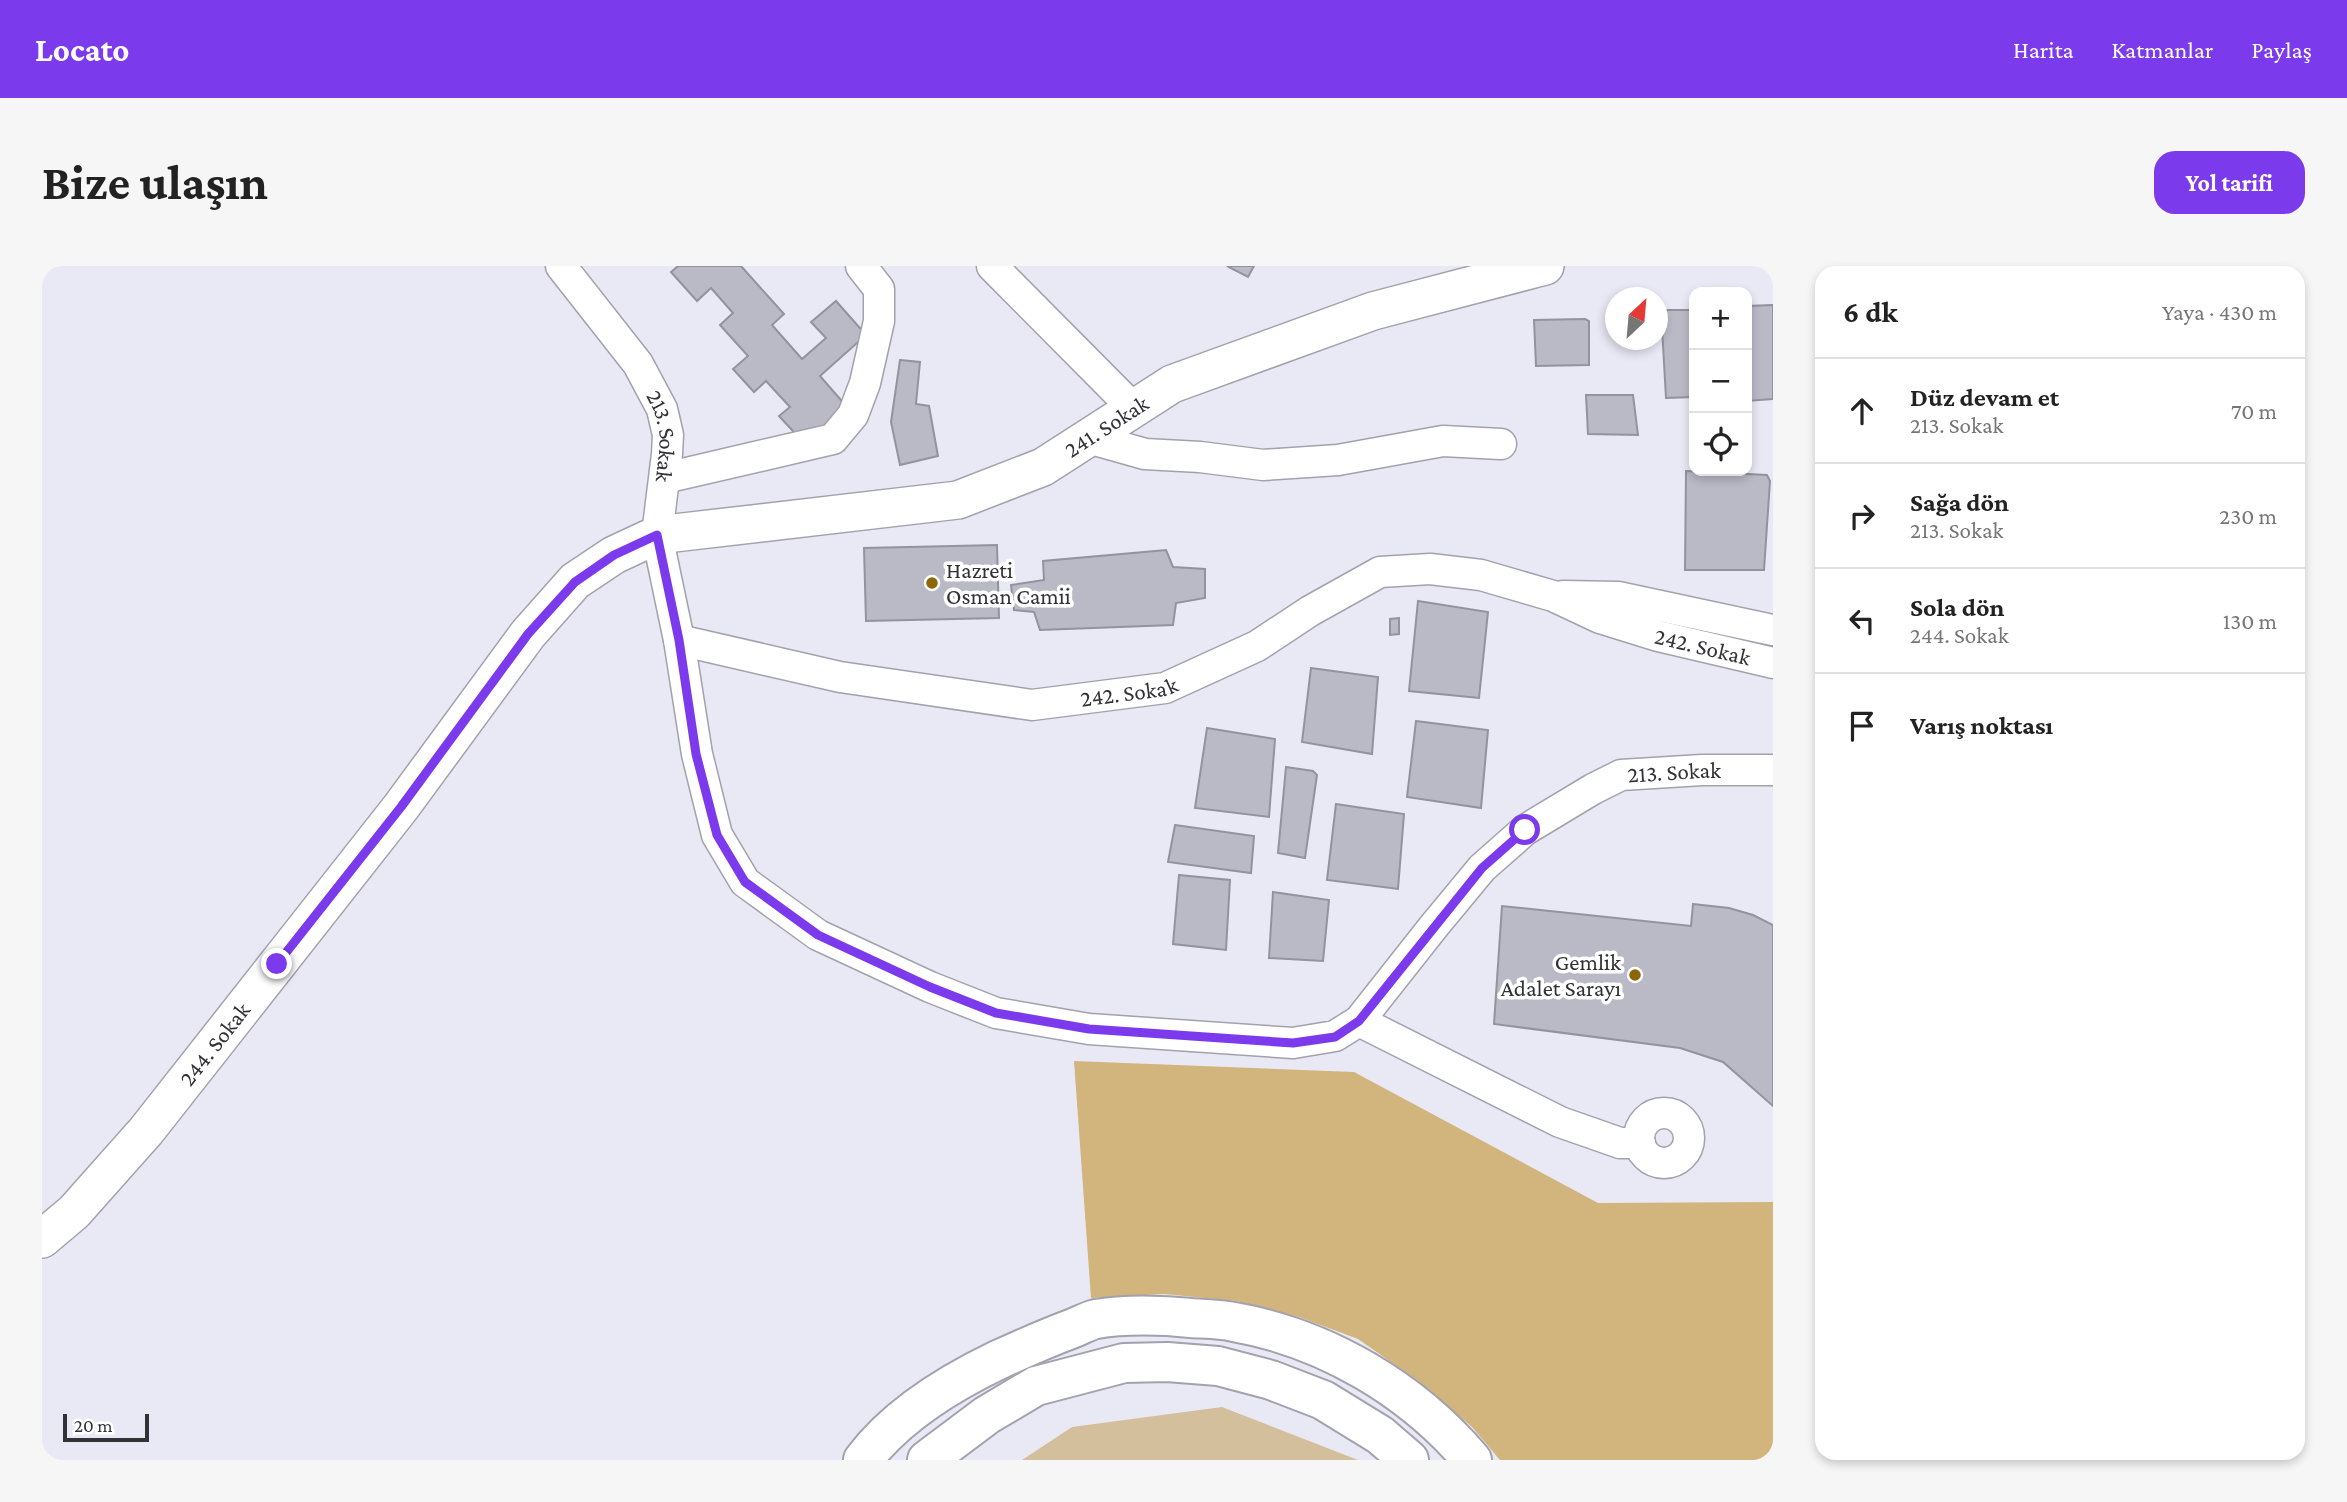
<!DOCTYPE html>
<html lang="tr">
<head>
<meta charset="utf-8">
<style>
  body { margin:0; font-family:"Crimson Pro",serif; background:#f6f6f6; color:#222 }
  .controls { position:absolute; right:21px; top:21px; display:grid; overflow:hidden; border-radius:14px; box-shadow:0 4px 10px #0003 }
  .controls button { width:63px; height:63px; display:grid; place-items:center; padding:0; border:0; border-bottom:2px solid #e0e0e0; background:#fff; color:#222; font:35px sans-serif }
  .compass { position:absolute; left:1563px; top:21px; width:63px; height:63px; border-radius:50%; background:#fff; box-shadow:0 4px 10px #0003; rotate:26deg }
  .scale { position:absolute; left:21px; bottom:18px; width:86px; box-sizing:border-box; padding-left:7px; border:4px solid #313136; border-top:0; font-size:19px; line-height:24px; white-space:nowrap; color:#313136; -webkit-text-stroke:5px #fff; paint-order:stroke }
  .stop { position:absolute; width:21px; height:21px; margin:-16px; border:5px solid #7c3aed; border-radius:50%; background:#fff }
  .stop.end { background:#7c3aed; border-color:#fff; box-shadow:0 2px 7px #0008 }
  .list { margin:0; padding:0; list-style:none }
  h2 { display:flex; justify-content:space-between; align-items:center; height:91px; margin:0; padding:0 28px; font-size:30px }
  h2 small { font-size:23px; font-weight:400; color:#767676 }
  .list li { display:grid; grid-template-columns:46px 1fr auto; gap:21px; align-items:center; box-sizing:border-box; height:105px; padding:0 28px; border-top:2px solid #e0e0e0 }
  .list b { display:block; font-size:26px; white-space:nowrap }
  .list p { margin:0; font-size:23px; white-space:nowrap; color:#767676 }
  .list em { font-size:23px; font-style:normal; color:#767676 }
  .icon { flex:none; width:38px; height:38px; fill:none; stroke:currentColor; stroke-width:2; stroke-linecap:round; stroke-linejoin:round }
  .map { position:relative; flex:none; width:1731px; height:1194px; overflow:hidden; border-radius:21px }
  header { display:flex; align-items:center; gap:42px; box-sizing:border-box; height:98px; padding:0 35px; background:#7c3aed; color:#fff }
  header strong { font-size:33px }
  nav { display:flex; gap:38px; margin-inline-start:auto; font-size:24px }
  .intro { display:flex; align-items:center; justify-content:space-between; box-sizing:border-box; height:168px; padding:0 42px }
  h1 { margin:0; font-size:49px }
  .button { padding:18px 32px; border-radius:21px; background:#7c3aed; color:#fff; font-size:24px; font-weight:700 }
  main { display:flex; gap:42px; padding:0 42px }
  aside { flex:1; background:#fff; border-radius:21px; box-shadow:0 4px 10px #0003 }
  .map>svg:first-child { display:block }
  .green { fill:#d3bf9b }
  .forest { fill:#d2b47d }
  .building { fill:#bab9c6; stroke:#93929e; stroke-width:2 }
  .lines { fill:none; stroke-linecap:round; stroke-linejoin:round }
  .minor-casing { stroke:#a3a1ae; stroke-width:33 }
  .tertiary-casing { stroke:#a3a1ae; stroke-width:40 }
  .motorway-casing { stroke:#a3a1ae; stroke-width:42 }
  .minor { stroke:#fff; stroke-width:30 }
  .tertiary { stroke:#fff; stroke-width:37 }
  .motorway { stroke:#fff; stroke-width:38 }
  .route { stroke:#7c3aed; stroke-width:9 }
  .poi-dot { fill:#8c6607; stroke:#fff; stroke-width:2.5 }
  .labels { text-anchor:middle; stroke-width:7; stroke-linejoin:round; paint-order:stroke }
  .street-label { font-size:23px; fill:#313136; stroke:#fff }
  .poi-label { font-size:23px; fill:#313136; stroke:#fff; text-anchor:start }
</style>
</head>
<body>
<header>
<strong>Locato</strong>
<nav><a>Harita</a><a>Katmanlar</a><a>Paylaş</a></nav>
</header>
<div class="intro"><h1>Bize ulaşın</h1><a class="button">Yol tarifi</a></div>
<main>
<div class="map">
<svg width="1731" height="1194" viewBox="0 0 1731 1194">
  <rect width="100%" height="100%" fill="#e9e8f5"/>
  <polygon class="green" points="1180,1141 1316,1194 980,1194 1030,1161"/>
  <polygon class="forest" points="1032,795 1312,806 1556,937 1731,936 1731,1194 1458,1194 1430,1161 1375,1114 1316,1073 1257,1051 1195,1035 1122,1028 1049,1032"/>
  <g class="building">
    <polygon points="636,0 699,0 742,48 730,59 760,93 784,72 769,56 794,35 824,69 778,110 805,141 763,178 737,150 748,141 724,115 712,126 691,103 706,90 678,59 691,47 669,22 655,35 629,6"/>
    <polygon points="1185,0 1212,0 1206,11"/>
    <polygon points="1731,39 1731,133 1705,135 1705,40"/>
    <polygon points="1619,44 1652,44 1652,131 1624,132"/>
    <polygon points="1543,53 1547,55 1547,99 1494,100 1492,54"/>
    <polygon points="858,94 878,96 874,138 887,140 896,190 858,199 849,156"/>
    <polygon points="1544,129 1591,129 1596,169 1546,168"/>
    <polygon points="1644,205 1725,209 1728,215 1722,304 1643,304"/>
    <polygon points="955,279 957,352 824,355 822,282"/>
    <polygon points="1124,284 1131,301 1163,303 1163,332 1134,337 1131,359 998,364 992,346 972,344 969,319 1002,314 1001,295"/>
    <polygon points="1376,335 1446,346 1437,432 1367,425"/>
    <polygon points="1357,352 1357,368 1348,369 1348,353"/>
    <polygon points="1269,402 1336,411 1330,488 1260,476"/>
    <polygon points="1374,455 1446,464 1439,542 1365,531"/>
    <polygon points="1165,462 1233,473 1227,551 1153,542"/>
    <polygon points="1244,501 1271,505 1275,509 1263,592 1236,587"/>
    <polygon points="1294,538 1362,548 1356,623 1285,614"/>
    <polygon points="1133,559 1212,570 1209,607 1126,596"/>
    <polygon points="1137,609 1188,614 1184,684 1131,678"/>
    <polygon points="1231,626 1287,634 1281,695 1227,692"/>
    <polygon points="1651,638 1687,642 1711,649 1731,659 1731,840 1681,796 1638,782 1452,758 1460,640 1649,660"/>
  </g>
  <g class="lines">
    <defs>
      <g id="minor">
        <path id="s1" d="M519 0 596 98 620 143 626 169 625 188 615 269 637 374 655 488 675 569 703 616 776 669 888 721 954 747 1047 763 1251 777 1293 770 1317 755 1392 660 1440 602 1483 564 1551 523 1579 509 1660 504H1731"/>
        <polyline points="950,0 1092,143"/>
        <polyline points="1046,172 1103,188 1158,191 1221,199 1296,194 1401,175 1459,178"/>
        <polyline points="623,212 791,173 811,149 823,117 837,55 837,23 819,0"/>
        <polyline points="1521,330 1576,331 1731,364"/>
        <path id="s2" d="M637 374 798 411 990 439 1123 422 1215 380 1268 345 1338 306 1388 303 1439 309 1511 330 1558 352 1616 370 1731 397"/>
        <polyline points="1317,755 1518,856 1578,877 1598,877"/>
        <circle cx="1622" cy="872" r="25"/>
      </g>
      <g id="tertiary">
        <path id="s3" d="M0 973 32 946 104 865 359 541 486 368 533 315 572 289 615 269 916 234 1001 201 1130 118 1331 45 1503 0"/>
      </g>
      <g id="motorway">
        <path d="M821 1194C854 1150 908 1117 956 1094 980 1083 1005 1072 1029 1063 1037 1060 1046 1055 1054 1053 1082 1048 1121 1049 1149 1052 1163 1053 1178 1053 1192 1056 1283 1072 1370 1123 1430 1194"/>
        <polyline points="885,1194 945,1149 994,1120 1082,1097 1125,1096 1176,1100 1229,1114 1281,1134 1338,1169 1367,1194"/>
      </g>
    </defs>
    <use href="#minor" class="minor-casing"/>
    <use href="#tertiary" class="tertiary-casing"/>
    <use href="#motorway" class="motorway-casing"/>
    <use href="#minor" class="minor"/>
    <use href="#tertiary" class="tertiary"/>
    <use href="#motorway" class="motorway"/>
  </g>
  <g class="lines">
    <polyline class="route" points="235,698 359,541 486,368 533,316 572,289 615,269 637,374 654,488 675,569 703,616 776,669 888,721 954,747 1047,763 1251,777 1293,771 1317,755 1440,602 1483,564"/>
  </g>
  <g class="poi-dot">
    <circle cx="890" cy="317" r="7"/>
    <circle cx="1593" cy="709" r="7"/>
  </g>
  <g class="labels">
    <g class="street-label">
      <text dy="8" stroke="none"><textPath href="#s3" startOffset="1412">241. Sokak</textPath></text>
      <text dy="8" stroke="none"><textPath href="#s1" startOffset="203">213. Sokak</textPath></text>
      <text dy="8" stroke="none"><textPath href="#s2" startOffset="1073">242. Sokak</textPath></text>
      <text dy="8" stroke="none"><textPath href="#s2" startOffset="457">242. Sokak</textPath></text>
      <text dy="8" stroke="none"><textPath href="#s1" startOffset="1736">213. Sokak</textPath></text>
      <text dy="8" stroke="none"><textPath href="#s3" startOffset="261">244. Sokak</textPath></text>
    </g>
    <g class="poi-label">
      <text x="904" y="312">Hazreti<tspan x="904" dy="26">Osman Camii</tspan></text>
      <text x="1579" y="704" text-anchor="end">Gemlik<tspan x="1579" dy="26">Adalet Sarayı</tspan></text>
    </g>
  </g>
</svg>
<div class="controls">
<button>+</button>
<button>−</button>
<button><svg class="icon" aria-label="locate" viewBox="0 0 24 24"><circle cx="12" cy="12" r="6"/><path d="M12 2v4M12 18v4M2 12h4M18 12h4"/></svg></button>
</div>
<svg class="compass" viewBox="-18 -18 36 36"><path d="M0-13l5 13h-10z" fill="#e53935"/><path d="M0 13l5-13h-10z" fill="#767676"/></svg>
<div class="scale">20 m</div>
<div class="stop" style="left:1483px;top:564px"></div>
<div class="stop end" style="left:235px;top:698px"></div>
</div>
<aside>
<h2>6 dk<small>Yaya · 430 m</small></h2>
<ul class="list">
<li><svg class="icon" aria-label="ahead" viewBox="0 0 24 24"><path d="M12 20V5M6 11l6-6 6 6"/></svg><div><b>Düz devam et</b><p>213. Sokak</p></div><em>70 m</em></li>
<li><svg class="icon" aria-label="right" viewBox="0 0 24 24"><path d="M7 20v-9h11M14 6l5 5-5 5"/></svg><div><b>Sağa dön</b><p>213. Sokak</p></div><em>230 m</em></li>
<li><svg class="icon" aria-label="left" viewBox="0 0 24 24"><path d="M17 20v-9H6M10 6l-5 5 5 5"/></svg><div><b>Sola dön</b><p>244. Sokak</p></div><em>130 m</em></li>
<li><svg class="icon" aria-label="arrive" viewBox="0 0 24 24"><path d="M6 21V4h12l-3 4 3 4H6"/></svg><div><b>Varış noktası</b></div></li>
</ul>
</aside>
</main>
</body>
</html>
